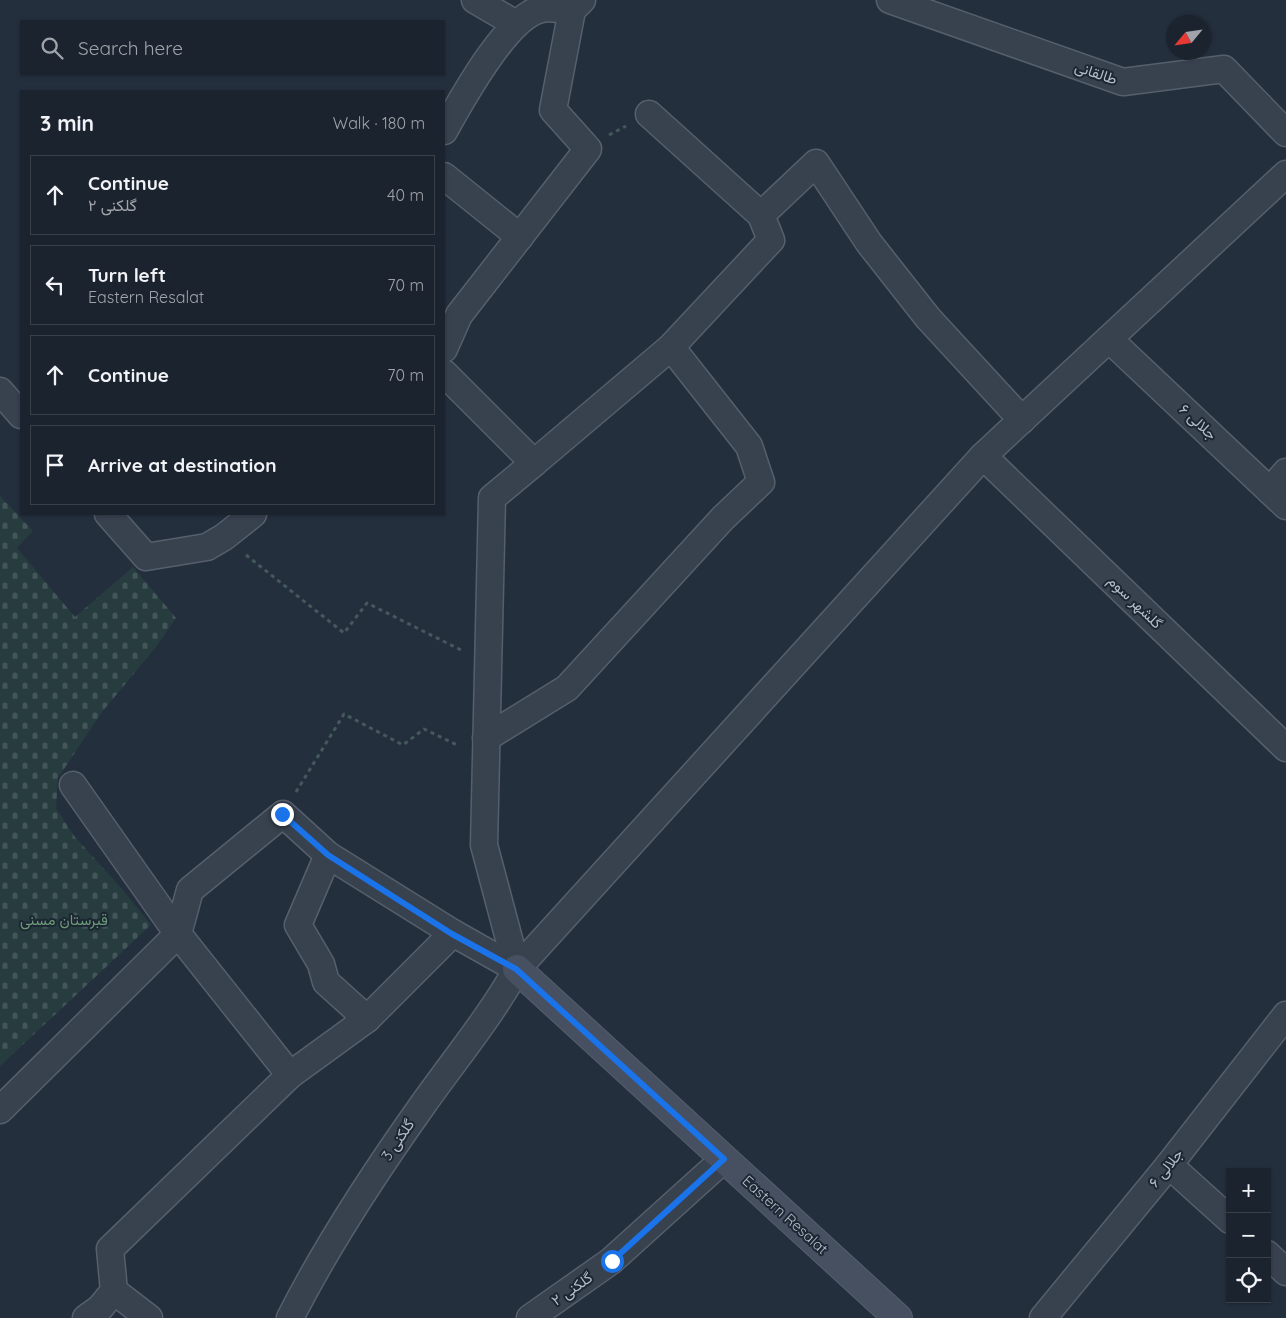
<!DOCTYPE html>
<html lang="en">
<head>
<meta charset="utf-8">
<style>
  body { margin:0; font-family:Quicksand,Vazirmatn,sans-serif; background:#242b36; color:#f1f3f6 }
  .controls { position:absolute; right:15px; bottom:15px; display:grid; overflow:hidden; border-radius:0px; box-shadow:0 1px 4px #0004 }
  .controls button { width:45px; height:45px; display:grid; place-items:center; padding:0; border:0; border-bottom:1px solid #39404a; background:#1b232e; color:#f1f3f6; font:25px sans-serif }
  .compass { position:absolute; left:1166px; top:15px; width:45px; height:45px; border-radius:50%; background:#1b232e; box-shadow:0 1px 4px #0004; rotate:241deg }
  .stop { position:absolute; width:15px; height:15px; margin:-11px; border:4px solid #1a73e8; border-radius:50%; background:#fff }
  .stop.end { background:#1a73e8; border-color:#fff; box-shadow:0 1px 5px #0008 }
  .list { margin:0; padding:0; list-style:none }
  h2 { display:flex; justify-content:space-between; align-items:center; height:65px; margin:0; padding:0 20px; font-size:21px }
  h2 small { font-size:16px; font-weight:400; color:#a0a4aa }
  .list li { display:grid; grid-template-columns:32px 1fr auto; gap:15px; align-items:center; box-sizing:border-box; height:80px; margin:0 10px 10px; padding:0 10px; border:1px solid #39404a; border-radius:0px }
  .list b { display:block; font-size:19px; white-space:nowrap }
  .list p { margin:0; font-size:16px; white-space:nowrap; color:#a0a4aa }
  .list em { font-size:16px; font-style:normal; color:#a0a4aa }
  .icon { flex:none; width:28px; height:28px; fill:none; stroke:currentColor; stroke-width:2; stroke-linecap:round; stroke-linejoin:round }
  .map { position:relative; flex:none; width:1286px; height:1318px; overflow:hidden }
  .search { position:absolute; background:#1b232e; box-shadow:0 1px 4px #0004; left:20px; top:20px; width:425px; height:55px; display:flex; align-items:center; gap:12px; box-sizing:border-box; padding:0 18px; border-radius:0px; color:#a0a4aa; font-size:19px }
  .panel { position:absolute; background:#1b232e; box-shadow:0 1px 4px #0004; left:20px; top:90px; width:425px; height:425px; border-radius:0px }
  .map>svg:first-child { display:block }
  .cemetery { fill:url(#cemetery-stones) }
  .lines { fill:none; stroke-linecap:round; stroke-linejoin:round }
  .street-casing { stroke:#565f6c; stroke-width:29 }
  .secondary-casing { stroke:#565f6c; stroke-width:30 }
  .path { stroke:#44595c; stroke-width:3; stroke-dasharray:4 4; stroke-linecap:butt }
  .street { stroke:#38414e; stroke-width:26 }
  .secondary { stroke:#465061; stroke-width:28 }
  .route { stroke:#1a73e8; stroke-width:6 }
  .labels { text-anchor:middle; stroke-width:4; stroke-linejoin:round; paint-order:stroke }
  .street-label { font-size:15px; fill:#b4bcc9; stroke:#1d2633 }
  .park-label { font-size:15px; fill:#6b9a76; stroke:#1d2633 }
</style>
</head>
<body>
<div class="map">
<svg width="1286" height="1318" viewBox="0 0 1286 1318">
  <defs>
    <pattern id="cemetery-stones" width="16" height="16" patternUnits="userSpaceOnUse" patternTransform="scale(1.25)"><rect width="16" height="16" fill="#263c3f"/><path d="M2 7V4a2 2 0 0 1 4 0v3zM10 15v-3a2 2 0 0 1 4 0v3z" fill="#435659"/></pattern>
  </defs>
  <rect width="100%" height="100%" fill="#242f3e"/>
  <polygon class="cemetery" points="0,496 33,531 17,548 75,617 133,567 176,618 156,647 102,712 58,778 56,808 74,836 122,889 151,925 0,1066"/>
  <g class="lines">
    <defs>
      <g id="street">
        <polyline points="475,0 516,24"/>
        <polyline points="890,0 1123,82 1224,69 1286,133"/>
        <polyline points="649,114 761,215"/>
        <path d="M444 131C461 101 506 17 541 9 550 7 562 10 572 10"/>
        <polyline points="444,176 520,237"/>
        <polyline points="1109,339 1286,506"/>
        <polyline points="444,349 459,315 588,149 553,110 572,10 582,0"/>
        <polyline points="444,373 534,463 492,498 484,845 517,969"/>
        <polyline points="0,391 21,415"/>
        <polyline points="983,456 1286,748"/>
        <polyline points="534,463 671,347 771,240 761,215 816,163 869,243 928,318 1022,420"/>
        <polyline points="1270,491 1286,472"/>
        <polyline points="108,514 146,557 207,547 224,537 253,514"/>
        <polyline points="486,738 567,688 723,518 761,482 749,446 671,347"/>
        <polyline points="73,785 178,934 290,1075"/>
        <polyline points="328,855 298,925 321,964 326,982 367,1019"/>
        <polyline points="0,1110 178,934 190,890 283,814 328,855 453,933 517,969"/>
        <polyline points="1169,1165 1230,1220"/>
        <polyline points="1267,1254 1286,1272"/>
        <polyline points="86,1318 100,1308 114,1291"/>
        <polyline points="149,1318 114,1291 110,1249 290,1075 367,1019 453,933"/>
        <path d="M290 1318C328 1243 375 1172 424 1103 456 1058 490 1017 517 969L983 456 1286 174"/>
        <polyline points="530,1318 611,1261 724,1159"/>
        <polyline points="1043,1318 1169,1165 1286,1015"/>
      </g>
      <polyline id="secondary" points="517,969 898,1318"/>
    </defs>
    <use href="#street" class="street-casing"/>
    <use href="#secondary" class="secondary-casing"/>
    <g class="path">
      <polyline points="609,135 626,126"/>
      <polyline points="246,555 344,633 367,603 461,650"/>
      <polyline points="296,792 344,714 403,745 424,729 459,746"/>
    </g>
    <use href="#street" class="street"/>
    <use href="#secondary" class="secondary"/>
  </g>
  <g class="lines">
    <polyline class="route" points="282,814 328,855 452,934 516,969 724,1159 612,1261"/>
  </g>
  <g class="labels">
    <g class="street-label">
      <text transform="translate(1096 73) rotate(19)" y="5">طالقانی</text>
      <text transform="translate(1198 422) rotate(43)" y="5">جلالی ۶</text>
      <text transform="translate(1135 602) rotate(44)" y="5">گلشهر سوم</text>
      <text transform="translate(398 1140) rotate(-56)" y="5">گلکنی 3</text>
      <text transform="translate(1166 1168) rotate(-51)" y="5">جلالی ۶</text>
      <text transform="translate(785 1215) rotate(42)" y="5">Eastern Resalat</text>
      <text transform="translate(572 1289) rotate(-35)" y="5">گلکنی ۲</text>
    </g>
    <g class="park-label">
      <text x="64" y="925">قبرستان مسنی</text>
    </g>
  </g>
</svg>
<div class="controls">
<button>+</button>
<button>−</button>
<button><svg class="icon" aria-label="locate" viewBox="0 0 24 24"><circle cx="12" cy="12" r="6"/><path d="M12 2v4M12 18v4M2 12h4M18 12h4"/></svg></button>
</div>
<svg class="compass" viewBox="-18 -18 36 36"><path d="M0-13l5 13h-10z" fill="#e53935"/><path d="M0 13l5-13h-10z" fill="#a0a4aa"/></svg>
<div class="stop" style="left:612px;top:1261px"></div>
<div class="stop end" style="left:282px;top:814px"></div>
<div class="search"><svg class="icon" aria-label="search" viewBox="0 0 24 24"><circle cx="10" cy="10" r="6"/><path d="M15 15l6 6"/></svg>Search here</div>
<section class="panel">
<h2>3 min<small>Walk · 180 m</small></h2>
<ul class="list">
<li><svg class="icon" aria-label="ahead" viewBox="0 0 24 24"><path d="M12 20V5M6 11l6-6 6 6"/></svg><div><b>Continue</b><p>گلکنی ۲</p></div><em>40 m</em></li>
<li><svg class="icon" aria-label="left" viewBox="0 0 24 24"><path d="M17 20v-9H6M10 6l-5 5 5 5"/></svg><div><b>Turn left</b><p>Eastern Resalat</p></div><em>70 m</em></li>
<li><svg class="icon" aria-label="ahead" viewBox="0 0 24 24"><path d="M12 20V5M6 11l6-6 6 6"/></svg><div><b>Continue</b></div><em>70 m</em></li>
<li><svg class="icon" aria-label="arrive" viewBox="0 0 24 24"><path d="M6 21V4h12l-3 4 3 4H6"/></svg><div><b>Arrive at destination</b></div></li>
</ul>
</section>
</div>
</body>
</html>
